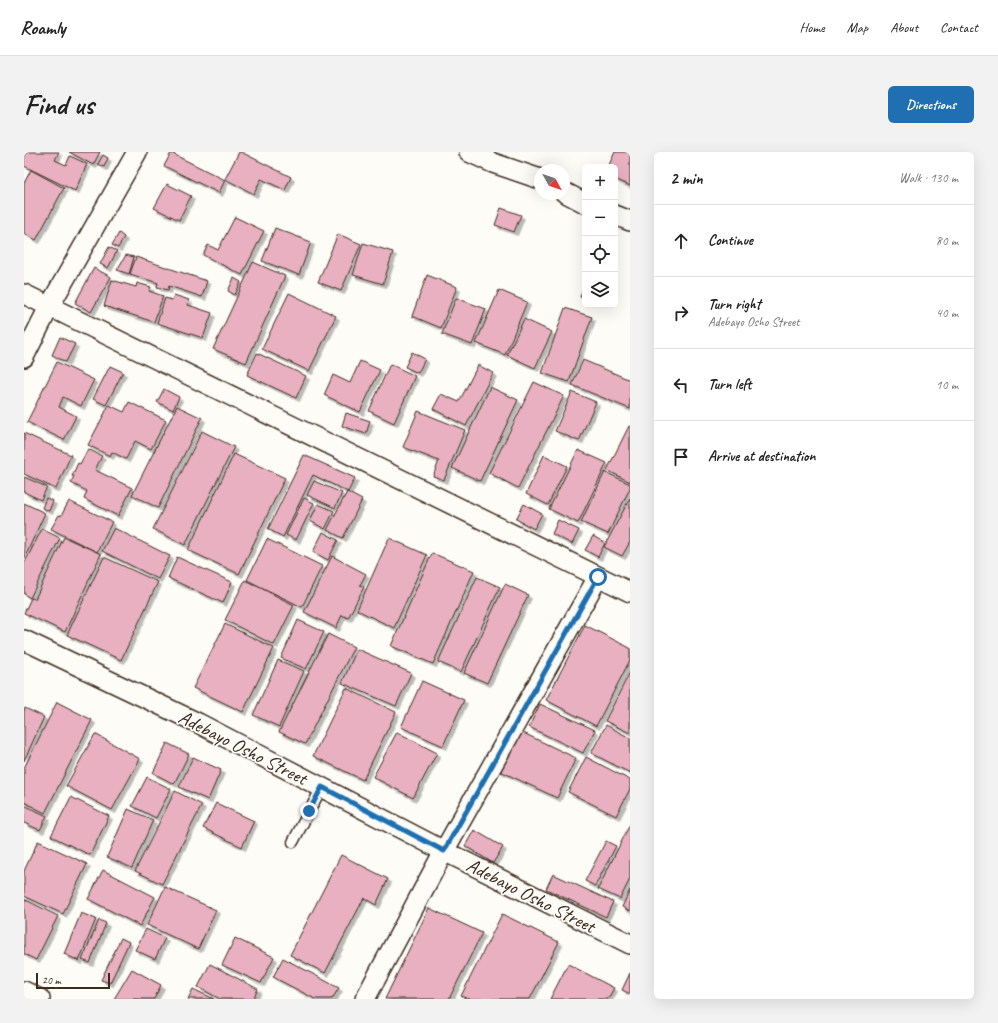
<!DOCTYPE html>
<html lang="en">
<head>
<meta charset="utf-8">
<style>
  body { margin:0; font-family:Caveat,sans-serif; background:#f2f2f2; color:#222 }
  .controls { position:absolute; right:12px; top:12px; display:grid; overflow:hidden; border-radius:6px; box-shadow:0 4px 16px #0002 }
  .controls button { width:36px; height:36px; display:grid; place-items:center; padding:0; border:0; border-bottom:1px solid #e0e0e0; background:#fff; color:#222; font:20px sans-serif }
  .compass { position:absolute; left:510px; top:12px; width:36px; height:36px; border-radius:50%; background:#fff; box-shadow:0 4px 16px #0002; rotate:130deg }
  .scale { position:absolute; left:12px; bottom:10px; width:74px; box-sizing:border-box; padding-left:4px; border:2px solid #3b2a1e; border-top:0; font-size:11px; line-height:14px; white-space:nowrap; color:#3b2a1e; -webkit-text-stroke:3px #fdfcf7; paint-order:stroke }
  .stop { position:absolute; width:12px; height:12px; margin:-9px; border:3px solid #1f6fb2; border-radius:50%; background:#fff }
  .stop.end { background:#1f6fb2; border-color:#fff; box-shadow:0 1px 4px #0008 }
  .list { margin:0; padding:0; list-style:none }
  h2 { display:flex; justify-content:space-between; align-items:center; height:52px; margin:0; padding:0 16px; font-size:17px }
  h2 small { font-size:13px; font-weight:400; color:#767676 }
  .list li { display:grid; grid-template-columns:26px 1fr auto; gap:12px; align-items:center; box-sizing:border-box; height:72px; padding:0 16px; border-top:1px solid #e0e0e0 }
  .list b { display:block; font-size:15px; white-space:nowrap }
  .list p { margin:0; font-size:13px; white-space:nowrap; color:#767676 }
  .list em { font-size:13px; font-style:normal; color:#767676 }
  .icon { flex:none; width:22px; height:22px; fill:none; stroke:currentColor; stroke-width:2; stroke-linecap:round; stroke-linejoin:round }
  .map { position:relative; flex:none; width:606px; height:847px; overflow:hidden; border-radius:6px }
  header { display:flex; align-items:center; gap:24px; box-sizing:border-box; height:56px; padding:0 20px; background:#fff; border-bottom:1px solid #e0e0e0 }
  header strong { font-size:19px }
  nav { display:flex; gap:22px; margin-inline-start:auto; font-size:14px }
  .intro { display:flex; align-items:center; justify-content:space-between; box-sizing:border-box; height:96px; padding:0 24px }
  h1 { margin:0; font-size:28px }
  .button { padding:10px 18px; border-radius:6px; background:#1f6fb2; color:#fff; font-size:14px; font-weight:700 }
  main { display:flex; gap:24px; padding:0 24px }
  aside { flex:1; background:#fff; border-radius:6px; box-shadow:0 4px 16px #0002 }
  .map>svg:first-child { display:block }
  .building { fill:#e9b0c2; stroke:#3b2a1e; filter:url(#shadow) }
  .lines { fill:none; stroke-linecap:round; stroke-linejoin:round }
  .service-casing { stroke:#3b2a1e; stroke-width:13 }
  .minor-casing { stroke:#3b2a1e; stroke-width:22 }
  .service { stroke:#fdfcf7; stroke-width:10 }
  .minor { stroke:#fdfcf7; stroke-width:19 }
  .route { stroke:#1f6fb2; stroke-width:5 }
  .labels { text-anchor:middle; stroke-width:3.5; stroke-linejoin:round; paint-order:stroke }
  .street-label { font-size:20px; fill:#3b2a1e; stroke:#fdfcf7 }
</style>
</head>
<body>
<header>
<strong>Roamly</strong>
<nav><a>Home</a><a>Map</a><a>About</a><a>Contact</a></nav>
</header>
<div class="intro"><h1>Find us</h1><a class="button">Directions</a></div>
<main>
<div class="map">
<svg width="606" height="847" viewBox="0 0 606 847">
  <defs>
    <filter id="shadow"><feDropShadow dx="3.5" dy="3.5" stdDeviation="0" flood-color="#0004"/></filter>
  </defs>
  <rect width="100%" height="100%" fill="#fdfcf7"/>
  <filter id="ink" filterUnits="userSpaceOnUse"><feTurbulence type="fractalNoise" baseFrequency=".025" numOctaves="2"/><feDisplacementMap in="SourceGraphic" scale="8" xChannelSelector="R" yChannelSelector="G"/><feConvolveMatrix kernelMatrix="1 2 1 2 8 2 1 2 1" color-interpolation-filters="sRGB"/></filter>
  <g filter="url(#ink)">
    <g class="building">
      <polygon points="3,0 35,0 31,8 42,13 46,4 63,12 51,39 0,14 0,6"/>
      <polygon points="45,0 76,0 69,13"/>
      <polygon points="215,0 217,0 267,25 261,38 237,27 230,42 201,27"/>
      <polygon points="591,0 606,0 606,34 591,27 591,15 584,15"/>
      <polygon points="147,1 201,28 195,41 140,14"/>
      <polygon points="79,3 84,6 80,15 74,12"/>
      <polygon points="7,18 40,36 12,88 0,81 0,31"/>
      <polygon points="143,32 167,44 155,68 130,56"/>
      <polygon points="477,56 497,63 490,80 471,73"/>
      <polygon points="211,65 240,79 218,123 179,103 184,93 194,98"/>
      <polygon points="251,76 287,90 275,123 238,109"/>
      <polygon points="95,81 100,85 94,96 88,93"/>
      <polygon points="314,82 337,92 317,139 294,130"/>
      <polygon points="339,91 369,100 359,132 329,123"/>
      <polygon points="85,95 93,99 84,116 76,112"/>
      <polygon points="102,103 110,105 105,122 93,118"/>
      <polygon points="112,105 183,129 178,145 145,134 144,138 133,135 134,131 106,122"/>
      <polygon points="229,110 261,124 222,211 189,197"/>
      <polygon points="70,116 87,125 67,160 51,151"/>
      <polygon points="403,123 433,135 417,176 388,164"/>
      <polygon points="210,126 217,130 211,143 204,139"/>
      <polygon points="88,128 112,135 113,131 127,135 125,139 139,144 130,170 80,154"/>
      <polygon points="561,130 561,147 556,145"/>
      <polygon points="475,138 503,150 481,203 452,191"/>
      <polygon points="265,141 312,164 285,219 238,197"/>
      <polygon points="150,143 165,148 164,153 188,161 179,186 133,171 141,146 148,148"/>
      <polygon points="432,146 462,157 448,193 418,182"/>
      <polygon points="541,156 568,165 545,230 518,221"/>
      <polygon points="500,167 528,180 511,216 483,203"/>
      <polygon points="36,185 51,192 42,210 28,203"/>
      <polygon points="388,200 401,207 394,221 381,215"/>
      <polygon points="233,201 282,224 272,246 223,223"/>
      <polygon points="559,208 606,228 606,257 548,233"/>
      <polygon points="336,209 356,218 336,260 300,243 309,223 326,231"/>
      <polygon points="33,210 70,228 57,254 39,245 35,255 52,264 40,288 3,270"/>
      <polygon points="366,212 391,224 370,271 345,259"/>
      <polygon points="454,213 469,221 442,274 409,257 417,242 435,250"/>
      <polygon points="86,214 99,220 82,253 69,247"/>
      <polygon points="510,230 540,244 494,336 465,321"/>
      <polygon points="466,235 494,248 456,329 428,316"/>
      <polygon points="140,237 155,245 149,258 133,250"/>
      <polygon points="548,240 572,250 555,289 531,279"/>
      <polygon points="105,250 142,268 127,297 111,289 102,307 88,300 86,304 64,293 85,253 100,260"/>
      <polygon points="153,254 178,266 134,356 108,343"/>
      <polygon points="394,259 441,278 420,328 409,324 415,309 379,295"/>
      <polygon points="322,261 346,269 342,282 318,274"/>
      <polygon points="605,274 606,274 606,330 583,318"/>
      <polygon points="178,279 210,295 161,393 129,377"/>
      <polygon points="0,281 47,303 32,337 0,322"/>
      <polygon points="64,297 78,304 71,318 108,336 94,364 60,347 63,339 47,331 50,324 48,324 54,311 56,312"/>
      <polygon points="554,298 583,311 554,371 525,357"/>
      <polygon points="210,302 261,326 215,422 164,398"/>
      <polygon points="280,303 331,326 324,340 289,323 259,385 244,377"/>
      <polygon points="520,303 543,314 524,353 502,342"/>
      <polygon points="581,320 606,332 606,336 584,382 557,370"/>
      <polygon points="0,325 23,335 17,348 0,340"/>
      <polygon points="290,329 318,341 311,356 283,343"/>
      <polygon points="323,340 338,348 319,386 303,378"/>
      <polygon points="22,346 29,349 25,359 18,356"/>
      <polygon points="280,346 290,351 272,388 262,383"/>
      <polygon points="606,346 606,390 598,404 580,395"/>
      <polygon points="45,349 88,370 73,400 27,377 35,363 37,364"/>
      <polygon points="0,351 21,361 0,407"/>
      <polygon points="294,352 310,359 301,377 286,369"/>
      <polygon points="500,352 518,362 510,377 492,367"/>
      <polygon points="534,368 555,378 548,392 528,382"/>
      <polygon points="90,376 146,404 134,427 78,399"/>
      <polygon points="18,377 36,386 6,446 0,442 0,412"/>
      <polygon points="299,380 314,388 304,408 289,400"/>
      <polygon points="569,384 581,391 574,405 561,398"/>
      <polygon points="40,385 77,402 41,480 0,461 7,446 11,447"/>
      <polygon points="365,386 403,403 370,476 333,458"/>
      <polygon points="243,387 298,414 278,455 223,428"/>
      <polygon points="408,401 450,419 409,512 367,494"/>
      <polygon points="308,404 342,422 336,433 340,435 324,466 318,463 312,476 280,460"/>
      <polygon points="80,405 134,430 97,508 43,483"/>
      <polygon points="153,405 208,430 199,451 144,426"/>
      <polygon points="453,425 476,435 437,520 414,510"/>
      <polygon points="221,428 270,453 250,493 201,468"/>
      <polygon points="481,432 504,443 463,531 440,521"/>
      <polygon points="274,468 300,480 282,517 257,506"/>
      <polygon points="201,472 250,496 219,560 169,536"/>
      <polygon points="561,473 606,496 606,508 572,574 522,548"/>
      <polygon points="304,482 330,495 281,592 255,580"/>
      <polygon points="333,497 387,521 372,554 318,531"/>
      <polygon points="254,508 280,519 255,575 229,563"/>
      <polygon points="606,520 606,581 581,569"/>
      <polygon points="398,529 440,548 419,594 377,575"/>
      <polygon points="322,536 372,560 339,628 289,604"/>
      <polygon points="33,550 68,568 21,661 0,650 0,616"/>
      <polygon points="516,552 571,578 559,601 505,575"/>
      <polygon points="1,556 20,565 0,609 0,559"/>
      <polygon points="582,573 606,586 606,621 567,601"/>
      <polygon points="493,578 552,606 533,646 474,618"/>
      <polygon points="373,580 413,601 389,646 349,625"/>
      <polygon points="71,582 116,607 88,658 42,634"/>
      <polygon points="143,591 165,602 150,632 129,621"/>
      <polygon points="169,605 197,618 184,648 155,635"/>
      <polygon points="562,605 606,628 606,637 592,664 544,640"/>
      <polygon points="123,625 147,637 132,666 108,654"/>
      <polygon points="151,639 178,653 138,732 111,719"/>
      <polygon points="47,645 85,664 66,703 27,684"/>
      <polygon points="192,651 230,669 218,695 179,676"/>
      <polygon points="0,653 23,664 16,678 0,671"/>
      <polygon points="104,657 129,668 108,716 83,705"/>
      <polygon points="606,672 606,727 596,747 574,737"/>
      <polygon points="450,678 479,695 469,711 441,694"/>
      <polygon points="14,689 63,712 39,762 0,744 0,719"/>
      <polygon points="582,689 592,694 571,734 561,729"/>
      <polygon points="317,703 364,727 352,753 340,746 301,821 266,803"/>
      <polygon points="79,718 131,745 116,774 64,747"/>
      <polygon points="529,722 589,750 582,765 522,737"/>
      <polygon points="141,735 192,758 174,797 123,773"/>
      <polygon points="606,738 606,759 598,755"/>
      <polygon points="0,747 34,764 12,808 0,802"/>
      <polygon points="405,756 458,781 425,847 361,847"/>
      <polygon points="57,761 72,767 55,809 40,802"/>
      <polygon points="478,762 535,790 506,847 444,847 437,844"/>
      <polygon points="75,768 82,771 66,811 58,808"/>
      <polygon points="122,777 141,786 131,807 111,798"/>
      <polygon points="97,786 105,790 86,831 77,828"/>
      <polygon points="211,786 250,805 237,831 198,813"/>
      <polygon points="259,806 315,836 308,847 291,847 249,825"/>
      <polygon points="186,812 234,837 229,847 196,847 174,835"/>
      <polygon points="544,812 590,836 584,847 526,847"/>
      <polygon points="108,817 137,833 130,847 90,847"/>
      <polygon points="606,821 606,842 598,838"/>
      <polygon points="169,837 190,847 164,847"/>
    </g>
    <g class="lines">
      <defs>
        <polyline id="service" points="269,690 298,635"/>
        <g id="minor">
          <polyline points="445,0 469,11 516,27"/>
          <polyline points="540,40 561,51"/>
          <polyline points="591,63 606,69"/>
          <polyline points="0,142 606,440"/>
          <polyline points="0,205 25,155 113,0"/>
          <polyline points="0,488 174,571 420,699 606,792"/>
          <polyline points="0,839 16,847"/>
          <polyline points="341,847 420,699 574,425"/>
        </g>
      </defs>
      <use href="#service" class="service-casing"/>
      <use href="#minor" class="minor-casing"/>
      <use href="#service" class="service"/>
      <use href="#minor" class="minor"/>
    </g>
  </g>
  <g class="lines" filter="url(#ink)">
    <polyline class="route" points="285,659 298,635 420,699 574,425"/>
  </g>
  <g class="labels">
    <g class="street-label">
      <text transform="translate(219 595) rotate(27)" y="7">Adebayo Osho Street</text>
      <text transform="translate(507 743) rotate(27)" y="7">Adebayo Osho Street</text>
    </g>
  </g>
</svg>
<div class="controls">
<button>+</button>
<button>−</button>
<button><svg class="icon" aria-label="locate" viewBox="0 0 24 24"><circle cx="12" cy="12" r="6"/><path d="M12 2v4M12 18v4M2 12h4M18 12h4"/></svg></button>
<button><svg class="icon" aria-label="layers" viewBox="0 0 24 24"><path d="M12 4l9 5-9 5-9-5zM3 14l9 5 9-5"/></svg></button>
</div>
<svg class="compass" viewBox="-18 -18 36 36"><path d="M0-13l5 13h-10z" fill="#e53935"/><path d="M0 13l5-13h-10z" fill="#767676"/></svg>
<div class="scale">20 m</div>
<div class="stop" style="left:574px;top:425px"></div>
<div class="stop end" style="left:285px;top:659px"></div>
</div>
<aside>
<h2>2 min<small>Walk · 130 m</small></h2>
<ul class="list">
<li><svg class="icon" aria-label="ahead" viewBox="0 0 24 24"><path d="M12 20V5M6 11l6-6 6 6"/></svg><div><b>Continue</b></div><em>80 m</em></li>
<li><svg class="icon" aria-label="right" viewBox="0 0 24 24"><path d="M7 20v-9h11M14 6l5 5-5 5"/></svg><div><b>Turn right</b><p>Adebayo Osho Street</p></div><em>40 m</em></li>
<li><svg class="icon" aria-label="left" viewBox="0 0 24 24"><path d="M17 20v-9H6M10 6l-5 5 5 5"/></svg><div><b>Turn left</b></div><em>10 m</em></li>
<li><svg class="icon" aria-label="arrive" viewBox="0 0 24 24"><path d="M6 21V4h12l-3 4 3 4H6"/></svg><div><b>Arrive at destination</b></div></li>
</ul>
</aside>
</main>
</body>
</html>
